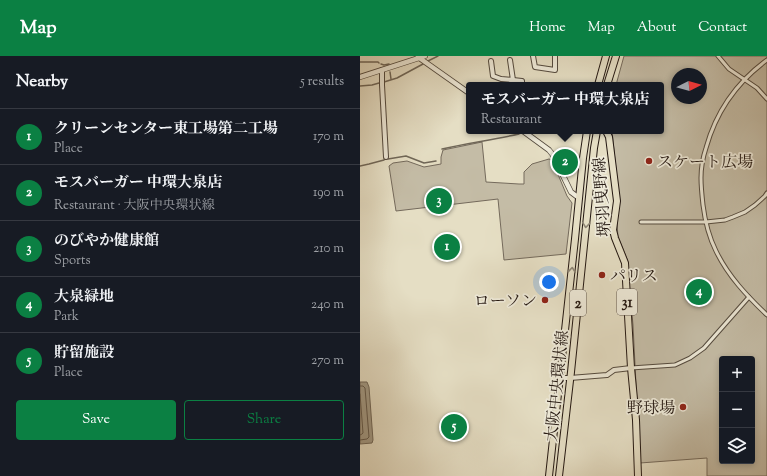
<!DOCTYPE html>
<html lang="en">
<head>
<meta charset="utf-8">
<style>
  body { margin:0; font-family:"Sorts Mill Goudy","Noto Serif JP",serif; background:#242831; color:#f1f3f6 }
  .controls { position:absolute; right:12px; bottom:12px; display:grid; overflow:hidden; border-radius:4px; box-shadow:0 2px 6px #0003 }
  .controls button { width:36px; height:36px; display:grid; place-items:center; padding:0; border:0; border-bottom:1px solid #363941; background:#171b24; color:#f1f3f6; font:20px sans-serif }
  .compass { position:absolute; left:311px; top:12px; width:36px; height:36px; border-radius:50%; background:#171b24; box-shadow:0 2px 6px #0003; rotate:84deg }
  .you { position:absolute; left:189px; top:226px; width:14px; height:14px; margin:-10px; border:3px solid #fff; border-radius:50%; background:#1a73e8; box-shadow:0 0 0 6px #1a73e833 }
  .badge { display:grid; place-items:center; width:26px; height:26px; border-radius:50%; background:#0b8043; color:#fff; font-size:13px; font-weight:700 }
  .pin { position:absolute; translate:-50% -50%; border:2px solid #fff; box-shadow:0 1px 4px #0006 }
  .popup { position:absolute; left:106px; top:26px; width:198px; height:52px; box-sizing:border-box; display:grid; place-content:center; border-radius:4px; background:#171b24; filter:drop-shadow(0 1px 3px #0005); font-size:13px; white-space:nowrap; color:#9ea1a6 }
  .popup b { font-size:15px; color:#f1f3f6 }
  .popup::after { content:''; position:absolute; left:50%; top:100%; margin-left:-8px; border:8px solid transparent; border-top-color:#171b24 }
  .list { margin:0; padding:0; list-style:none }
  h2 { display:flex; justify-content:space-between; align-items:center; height:52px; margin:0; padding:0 16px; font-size:17px }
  h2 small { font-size:13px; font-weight:400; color:#9ea1a6 }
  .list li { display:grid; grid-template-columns:26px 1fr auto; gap:12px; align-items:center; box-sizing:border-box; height:56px; padding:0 16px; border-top:1px solid #363941 }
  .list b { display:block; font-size:15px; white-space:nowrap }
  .list p { margin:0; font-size:13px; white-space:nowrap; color:#9ea1a6 }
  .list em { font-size:13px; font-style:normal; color:#9ea1a6 }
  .actions { display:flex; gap:8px; padding:12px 16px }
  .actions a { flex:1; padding:9px 0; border:1px solid #0b8043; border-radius:4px; text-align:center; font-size:14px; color:#0b8043 }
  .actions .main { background:#0b8043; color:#fff }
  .icon { flex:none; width:22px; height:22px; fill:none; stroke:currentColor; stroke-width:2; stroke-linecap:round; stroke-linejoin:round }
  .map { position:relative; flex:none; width:407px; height:420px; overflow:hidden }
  header { display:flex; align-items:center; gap:24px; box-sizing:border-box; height:56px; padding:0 20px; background:#0b8043; color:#fff }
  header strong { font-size:19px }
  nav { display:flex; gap:22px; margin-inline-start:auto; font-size:14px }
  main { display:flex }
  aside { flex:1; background:#171b24 }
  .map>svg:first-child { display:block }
  .green { fill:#c4bca6; stroke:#746a5c; fill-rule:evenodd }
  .water { fill:#a39b87; stroke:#706758 }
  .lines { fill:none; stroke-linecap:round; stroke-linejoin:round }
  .shore { stroke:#645a4c; stroke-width:1 }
  .stream { stroke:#706758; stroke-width:1.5 }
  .pedestrian-casing { stroke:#544a3e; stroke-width:5 }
  .minor-casing { stroke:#544a3e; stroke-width:6 }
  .tertiary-casing { stroke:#544a3e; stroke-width:6 }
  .primary-casing { stroke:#241812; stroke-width:8 }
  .pedestrian { stroke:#eeead9; stroke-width:3 }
  .minor { stroke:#eeead9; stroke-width:4 }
  .tertiary { stroke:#eeead9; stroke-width:4.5 }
  .primary { stroke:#e5dec4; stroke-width:6 }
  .oneway { stroke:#8e8574 }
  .poi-dot { fill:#8f2418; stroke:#eeead9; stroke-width:1.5 }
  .labels { text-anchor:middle; stroke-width:3.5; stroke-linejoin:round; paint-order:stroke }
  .shield { fill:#eeead9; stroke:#61574e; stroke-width:1 }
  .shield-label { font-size:15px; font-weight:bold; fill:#241812 }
  .poi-label { font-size:16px; fill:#241812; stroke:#eeead9; text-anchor:start }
  .street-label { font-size:16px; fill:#241812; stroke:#eeead9 }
</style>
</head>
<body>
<header>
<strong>Map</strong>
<nav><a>Home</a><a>Map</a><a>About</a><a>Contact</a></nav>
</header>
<main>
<aside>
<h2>Nearby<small>5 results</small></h2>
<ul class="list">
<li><span class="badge">1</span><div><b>クリーンセンター東工場第二工場</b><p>Place</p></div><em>170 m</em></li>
<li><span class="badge">2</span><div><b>モスバーガー 中環大泉店</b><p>Restaurant · 大阪中央環状線</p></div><em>190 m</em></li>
<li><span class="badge">3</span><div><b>のびやか健康館</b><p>Sports</p></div><em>210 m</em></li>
<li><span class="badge">4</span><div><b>大泉緑地</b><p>Park</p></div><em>240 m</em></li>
<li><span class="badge">5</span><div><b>貯留施設</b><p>Place</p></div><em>270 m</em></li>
</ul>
<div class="actions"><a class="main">Save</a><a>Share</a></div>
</aside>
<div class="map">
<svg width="407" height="420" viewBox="0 0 407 420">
  <rect width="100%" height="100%" fill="#e5dec4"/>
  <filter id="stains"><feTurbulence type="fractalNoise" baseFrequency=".005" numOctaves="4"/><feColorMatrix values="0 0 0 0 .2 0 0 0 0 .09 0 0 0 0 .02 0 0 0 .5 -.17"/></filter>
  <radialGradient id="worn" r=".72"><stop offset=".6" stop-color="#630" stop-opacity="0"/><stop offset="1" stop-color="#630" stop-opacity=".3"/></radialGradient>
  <g class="green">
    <path d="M264 0H407V420H347V402L280 407 273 269 267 203 258 181 257 167 259 143 252 75H301V29H256ZM317 18H341V42H317ZM362 303H392V405H362Z"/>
    <polygon points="122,86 126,126 159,128 164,128 164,116 172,108 189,103 192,104 207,140 212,147 206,198 144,204 138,143 36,155 29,110 33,107 47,105 64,111 81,108 81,101 83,94"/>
  </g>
  <polygon class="water" points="0,326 7,326 9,331 13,384 12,387 0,388"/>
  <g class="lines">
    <g class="shore">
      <polyline points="0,330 3,330 5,332 9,381 7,383 0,384"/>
      <polyline points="0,338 3,377 2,378 0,379"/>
    </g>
    <g class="stream">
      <polyline points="68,5 78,0"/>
      <polyline points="0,6 18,6 19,7"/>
      <polyline points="21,8 24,9 29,8"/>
      <polyline points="30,16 31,23"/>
      <polyline points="24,26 37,22 63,8"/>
      <polyline points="0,30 12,29 19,27"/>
      <path d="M82 93C108 87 133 84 159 78"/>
      <polyline points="28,103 46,100 64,107 76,105"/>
      <polyline points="0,110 9,108 24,104"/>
    </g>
    <defs>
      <g id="pedestrian">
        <polyline points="358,0 369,13 397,32 407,43"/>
        <path d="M407 4C377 26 356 56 346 92 343 101 341 112 341 122 341 131 342 140 343 149 345 165 349 181 356 195 368 220 387 240 407 259"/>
        <polyline points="281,166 346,166 365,164 373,161 385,156 395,149 405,140 407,137"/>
        <polyline points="271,312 315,309 330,302 344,292 389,241"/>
      </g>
      <g id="minor">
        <polyline points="173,0 175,11 195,14 195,0"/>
        <polyline points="131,5 133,20 141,23 153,24 150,4"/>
        <polyline points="22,14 22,29 26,101"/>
        <polyline points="149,29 153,24 162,25 162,29"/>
        <polyline points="200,322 210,322 247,319 254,314 271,312"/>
      </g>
      <g id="tertiary">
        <polyline points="58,1 109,37"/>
        <polyline points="0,21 65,0"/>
        <polyline points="163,75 189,94 193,99 211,136 219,142"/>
      </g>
      <g id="primary">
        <polyline points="238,29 246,0"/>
        <polyline points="247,29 256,0"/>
        <polyline points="246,75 249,81 257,145 253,174 255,182 265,207 271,312 276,364 278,420"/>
        <polyline points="189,420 215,183 223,102 227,75"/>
        <polyline points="199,420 211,316 234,92 237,75"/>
      </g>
    </defs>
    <use href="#pedestrian" class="pedestrian-casing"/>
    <use href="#minor" class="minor-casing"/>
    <use href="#tertiary" class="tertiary-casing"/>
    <use href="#primary" class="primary-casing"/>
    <use href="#pedestrian" class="pedestrian"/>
    <use href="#minor" class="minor"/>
    <use href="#tertiary" class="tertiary"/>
    <use href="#primary" class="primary"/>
  </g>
  <defs><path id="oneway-chevron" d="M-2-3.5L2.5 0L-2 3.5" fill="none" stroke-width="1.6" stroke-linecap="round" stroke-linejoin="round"/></defs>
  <g class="oneway">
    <use href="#oneway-chevron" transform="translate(226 169) rotate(96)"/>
    <use href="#oneway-chevron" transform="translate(212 214) rotate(-84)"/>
  </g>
  <g class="poi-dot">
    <circle cx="289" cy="105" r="4"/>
    <circle cx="242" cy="219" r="4"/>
    <circle cx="185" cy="244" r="4"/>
    <circle cx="323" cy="351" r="4"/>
  </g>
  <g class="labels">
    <g class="shield">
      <rect x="257" y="233" width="20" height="26" rx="3"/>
      <rect x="210" y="234" width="16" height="26" rx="3"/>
    </g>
    <g class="shield-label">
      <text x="267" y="251">31</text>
      <text x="218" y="252">2</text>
    </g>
    <g class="poi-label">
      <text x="297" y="111">スケート広場</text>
      <text x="250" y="225">パリス</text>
      <text x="177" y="250" text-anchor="end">ローソン</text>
      <text x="315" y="357" text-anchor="end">野球場</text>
    </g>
    <g class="street-label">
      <text transform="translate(241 141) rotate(-94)" y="6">堺羽曳野線</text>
      <text transform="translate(196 330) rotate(-84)" y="6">大阪中央環状線</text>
    </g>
  </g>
  <rect width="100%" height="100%" filter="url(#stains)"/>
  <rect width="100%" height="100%" fill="url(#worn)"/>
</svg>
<div class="controls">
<button>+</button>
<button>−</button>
<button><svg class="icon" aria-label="layers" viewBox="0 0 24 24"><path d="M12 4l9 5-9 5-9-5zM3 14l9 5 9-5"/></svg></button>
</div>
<svg class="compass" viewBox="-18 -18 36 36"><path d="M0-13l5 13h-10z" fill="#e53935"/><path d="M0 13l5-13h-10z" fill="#9ea1a6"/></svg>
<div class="you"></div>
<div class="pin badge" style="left:87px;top:191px">1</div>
<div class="pin badge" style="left:205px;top:106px">2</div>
<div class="popup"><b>モスバーガー 中環大泉店</b>Restaurant</div>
<div class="pin badge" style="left:79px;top:145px">3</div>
<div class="pin badge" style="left:339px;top:236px">4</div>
<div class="pin badge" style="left:94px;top:371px">5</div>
</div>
</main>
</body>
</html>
